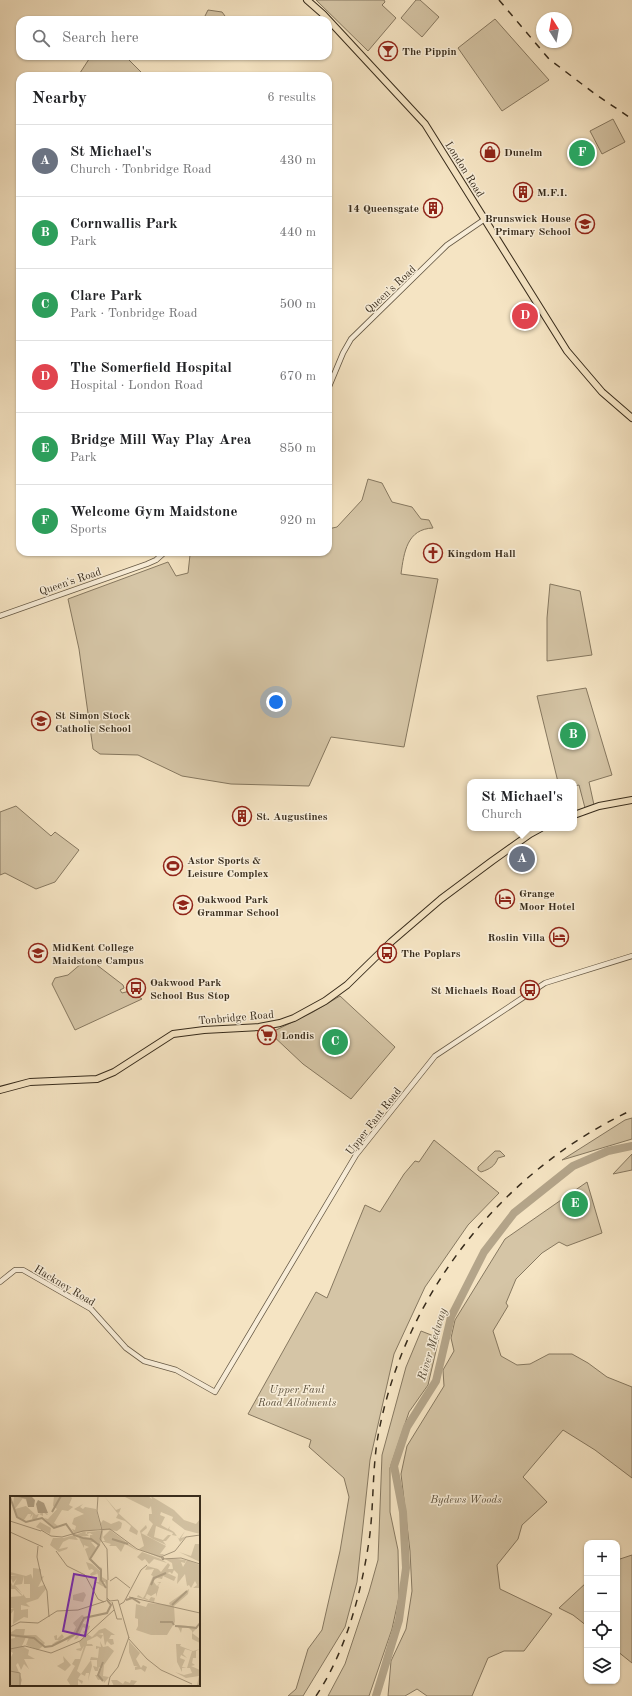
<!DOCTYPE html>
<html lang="en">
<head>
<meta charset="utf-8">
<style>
  body { margin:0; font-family:"Old Standard TT",serif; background:#f6f6f6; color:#202124 }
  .controls { position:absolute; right:12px; bottom:12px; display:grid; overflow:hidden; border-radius:8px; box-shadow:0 1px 3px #0004 }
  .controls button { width:36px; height:36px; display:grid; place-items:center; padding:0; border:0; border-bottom:1px solid #e0e0e0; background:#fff; color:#202124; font:20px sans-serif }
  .compass { position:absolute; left:536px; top:12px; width:36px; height:36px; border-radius:50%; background:#fff; box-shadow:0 1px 3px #0004; rotate:349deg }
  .you { position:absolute; left:276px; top:702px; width:14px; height:14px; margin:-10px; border:3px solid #fff; border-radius:50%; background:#1a73e8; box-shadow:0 0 0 6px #1a73e833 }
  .badge { display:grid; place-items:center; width:26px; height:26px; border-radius:50%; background:#0f766e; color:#fff; font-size:13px; font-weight:700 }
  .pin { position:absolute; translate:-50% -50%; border:2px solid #fff; box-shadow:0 1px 4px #0006 }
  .popup { position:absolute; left:467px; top:779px; width:110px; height:52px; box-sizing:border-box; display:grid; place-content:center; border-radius:8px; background:#fff; filter:drop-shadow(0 1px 3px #0005); font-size:13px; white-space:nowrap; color:#757577 }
  .popup b { font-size:15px; color:#202124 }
  .popup::after { content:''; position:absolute; left:50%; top:100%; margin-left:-8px; border:8px solid transparent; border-top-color:#fff }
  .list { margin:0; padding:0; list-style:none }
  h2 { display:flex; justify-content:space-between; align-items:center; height:52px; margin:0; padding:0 16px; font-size:17px }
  h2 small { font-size:13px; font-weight:400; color:#757577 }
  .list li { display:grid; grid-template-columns:26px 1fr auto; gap:12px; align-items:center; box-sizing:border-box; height:72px; padding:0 16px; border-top:1px solid #e0e0e0 }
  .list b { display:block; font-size:15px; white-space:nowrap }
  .list p { margin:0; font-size:13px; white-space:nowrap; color:#757577 }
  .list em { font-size:13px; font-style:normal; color:#757577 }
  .icon { flex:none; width:22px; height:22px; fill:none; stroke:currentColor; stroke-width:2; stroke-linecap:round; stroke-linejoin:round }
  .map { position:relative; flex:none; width:632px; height:1696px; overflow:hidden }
  .search { position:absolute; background:#fff; box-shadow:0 1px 3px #0004; left:16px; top:16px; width:316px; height:44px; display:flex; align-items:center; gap:10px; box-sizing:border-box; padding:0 14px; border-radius:12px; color:#757577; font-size:15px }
  .panel { position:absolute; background:#fff; box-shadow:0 1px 3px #0004; left:16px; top:72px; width:316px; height:484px; border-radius:12px }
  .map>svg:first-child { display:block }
  .green { fill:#d5c5a6; stroke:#867860 }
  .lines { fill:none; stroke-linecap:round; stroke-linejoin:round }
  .river { stroke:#b4a58a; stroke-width:8 }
  .tertiary-casing { stroke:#665945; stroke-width:6 }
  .primary-casing { stroke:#372b1b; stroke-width:8 }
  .tertiary { stroke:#f8edd8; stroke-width:4.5 }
  .primary { stroke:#f5e4c3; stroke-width:6 }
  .rail { stroke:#372b1b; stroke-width:1.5; stroke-dasharray:7 7; stroke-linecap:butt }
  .labels { text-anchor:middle; stroke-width:3; stroke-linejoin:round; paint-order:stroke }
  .poi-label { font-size:11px; font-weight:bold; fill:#372b1b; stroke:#f8edd8; text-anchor:start }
  .street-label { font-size:11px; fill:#372b1b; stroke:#f8edd8 }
  .park-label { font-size:11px; font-style:italic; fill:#5e523e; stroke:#f8edd8 }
  .water-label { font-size:12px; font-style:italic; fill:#5c503c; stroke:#f8edd8 }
  .inset-river { fill:none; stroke:#b4a58a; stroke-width:2 }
  .inset-road { fill:none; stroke:#a99a80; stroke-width:1 }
  .view { fill:#7b2cbf; fill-opacity:0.15; stroke:#7b2cbf; stroke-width:2 }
  .inset-edge { fill:none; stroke:#372b1b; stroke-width:2 }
</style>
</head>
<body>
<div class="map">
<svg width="632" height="1696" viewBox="0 0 632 1696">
  <rect width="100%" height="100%" fill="#f5e4c3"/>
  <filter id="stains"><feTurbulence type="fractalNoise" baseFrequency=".005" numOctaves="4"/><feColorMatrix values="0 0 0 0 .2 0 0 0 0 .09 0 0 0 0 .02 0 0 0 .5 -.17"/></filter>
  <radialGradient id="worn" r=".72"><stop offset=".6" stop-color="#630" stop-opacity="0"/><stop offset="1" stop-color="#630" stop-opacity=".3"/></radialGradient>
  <g class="green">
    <polygon points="316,0 384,0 385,2 382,5 396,18 368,51"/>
    <polygon points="416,0 420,0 439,17 422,37 401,18"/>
    <polygon points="208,10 222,12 225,16 224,20 203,20"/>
    <polygon points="495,19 549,80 502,111 458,48"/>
    <polygon points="91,56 125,56 145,76 78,76"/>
    <polygon points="613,119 625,142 602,154 590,131"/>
    <path d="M368 479 382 483 392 502 412 507 421 519 429 520 433 528C407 529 404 552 401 574L438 579 404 747 331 737 309 786 231 784 182 776 138 755 100 754 93 749 79 649 68 599 168 562 176 576 188 573 190 555H208V552H328V529L337 527 362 500Z"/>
    <polygon points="550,584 580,591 592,655 547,661 547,618"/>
    <polygon points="586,688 612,775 589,782 594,805 585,808 579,785 574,786 574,782 558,782 537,696"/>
    <polygon points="16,806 51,836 55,832 79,850 55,882 36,889 5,873 0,875 0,812"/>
    <polygon points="93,962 123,985 124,988 120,990 122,993 130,991 142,999 75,1030 52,984 55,978 68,975 82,963"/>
    <polygon points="340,996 395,1047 351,1099 303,1064 270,1033 313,1012"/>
    <polygon points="632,1118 632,1139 562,1160 625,1120"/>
    <polygon points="434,1140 499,1193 468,1225 425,1287 394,1354 370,1460 357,1582 345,1627 303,1696 288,1696 296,1689 308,1649 322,1630 340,1551 349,1497 344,1478 309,1447 311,1440 248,1414 316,1292 327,1298 365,1205 380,1212 404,1174 415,1161 419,1162"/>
    <path d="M495 1151H500L505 1156 498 1158C495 1166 490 1169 481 1172L478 1170V1167Z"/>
    <polygon points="632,1154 632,1170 613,1174"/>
    <polygon points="587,1182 602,1233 567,1246 559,1242 542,1253 516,1279 506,1303 508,1306 493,1331 501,1356 517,1365 530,1364 549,1354 572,1354 588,1363 607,1377 632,1387 632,1478 595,1450 563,1430 523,1477 547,1502 522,1525 518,1539 497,1565 500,1589 552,1614 524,1651 504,1651 488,1658 472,1696 427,1696 417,1689 405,1696 388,1696 391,1661 406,1629 412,1591 410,1551 401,1474 407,1446 444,1386 443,1370 454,1351 451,1338 455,1320 505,1239"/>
    <polygon points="421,1331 439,1338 428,1385 409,1412 390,1468 390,1512 398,1550 399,1597 392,1629 369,1696 328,1696 345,1664 369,1592 378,1560 382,1455 406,1367"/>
    <polygon points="632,1555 632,1663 617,1651 617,1560"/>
    <polygon points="587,1582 587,1626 573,1615 559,1608"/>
  </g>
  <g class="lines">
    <polyline class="river" points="376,1696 399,1620 406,1568 403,1512 394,1466 407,1427 436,1381 451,1317 484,1252 514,1213 573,1166 608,1151 632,1146"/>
    <defs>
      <g id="tertiary">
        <polyline points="328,389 343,353 351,339 447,245 485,219"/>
        <polyline points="0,616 147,564 156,560 165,552"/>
        <polyline points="0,1282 15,1270 23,1270 91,1309 126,1348 144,1361 176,1370 215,1392 356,1155 435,1056 545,983 632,956"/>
      </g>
      <g id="primary">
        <polyline points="307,0 323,14 425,124 567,351 602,392 632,418"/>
        <polyline points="574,815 599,806 632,800"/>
        <polyline points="0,1090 30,1082 97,1079 114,1072 173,1034 204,1030 259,1027 280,1023 294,1018 325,1001 347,985 391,942 441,899 492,861 530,834 541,828"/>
      </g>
    </defs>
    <use href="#tertiary" class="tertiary-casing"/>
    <use href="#primary" class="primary-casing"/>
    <use href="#tertiary" class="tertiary"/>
    <use href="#primary" class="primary"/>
    <g class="rail">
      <polyline points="499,0 549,59 595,94 632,119"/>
      <path d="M316 1696C346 1651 361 1594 369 1541 374 1506 372 1470 378 1436 404 1294 502 1171 632 1110"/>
    </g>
  </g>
  <defs>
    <symbol id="bar-ring" viewBox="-11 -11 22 22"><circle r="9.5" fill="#f8edd8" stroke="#8f2418" stroke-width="1.5"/><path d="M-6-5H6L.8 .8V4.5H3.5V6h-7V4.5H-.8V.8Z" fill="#8f2418"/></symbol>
    <symbol id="shop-ring" viewBox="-11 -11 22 22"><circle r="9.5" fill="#f8edd8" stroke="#8f2418" stroke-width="1.5"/><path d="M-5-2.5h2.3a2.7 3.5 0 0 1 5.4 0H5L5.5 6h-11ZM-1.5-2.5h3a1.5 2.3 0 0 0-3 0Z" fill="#8f2418"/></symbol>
    <symbol id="building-ring" viewBox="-11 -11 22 22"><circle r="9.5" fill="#f8edd8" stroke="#8f2418" stroke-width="1.5"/><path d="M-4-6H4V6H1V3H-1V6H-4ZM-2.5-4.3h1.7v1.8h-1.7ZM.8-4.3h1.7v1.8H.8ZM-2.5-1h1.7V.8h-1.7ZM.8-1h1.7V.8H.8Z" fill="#8f2418"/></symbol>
    <symbol id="school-ring" viewBox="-11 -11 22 22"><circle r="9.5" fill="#f8edd8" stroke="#8f2418" stroke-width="1.5"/><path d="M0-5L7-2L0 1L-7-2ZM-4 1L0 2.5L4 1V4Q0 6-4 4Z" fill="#8f2418"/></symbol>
    <symbol id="church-ring" viewBox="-11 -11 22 22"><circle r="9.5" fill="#f8edd8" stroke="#8f2418" stroke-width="1.5"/><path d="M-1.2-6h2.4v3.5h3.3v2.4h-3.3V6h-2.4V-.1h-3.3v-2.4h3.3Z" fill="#8f2418"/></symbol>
    <symbol id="stadium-ring" viewBox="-11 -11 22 22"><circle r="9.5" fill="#f8edd8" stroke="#8f2418" stroke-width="1.5"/><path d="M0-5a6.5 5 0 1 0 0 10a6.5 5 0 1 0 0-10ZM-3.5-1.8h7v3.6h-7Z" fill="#8f2418"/></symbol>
    <symbol id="hotel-ring" viewBox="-11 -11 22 22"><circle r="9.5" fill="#f8edd8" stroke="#8f2418" stroke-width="1.5"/><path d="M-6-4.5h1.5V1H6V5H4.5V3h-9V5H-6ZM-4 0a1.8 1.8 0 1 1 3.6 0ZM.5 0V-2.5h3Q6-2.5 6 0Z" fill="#8f2418"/></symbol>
    <symbol id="university-ring" viewBox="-11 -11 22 22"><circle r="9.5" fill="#f8edd8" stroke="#8f2418" stroke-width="1.5"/><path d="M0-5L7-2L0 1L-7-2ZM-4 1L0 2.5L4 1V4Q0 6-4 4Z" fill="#8f2418"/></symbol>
    <symbol id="bus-ring" viewBox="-11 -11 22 22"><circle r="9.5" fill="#f8edd8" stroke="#8f2418" stroke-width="1.5"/><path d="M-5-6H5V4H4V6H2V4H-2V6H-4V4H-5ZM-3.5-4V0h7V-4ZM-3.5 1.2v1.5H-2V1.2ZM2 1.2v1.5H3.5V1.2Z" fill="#8f2418"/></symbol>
    <symbol id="supermarket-ring" viewBox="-11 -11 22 22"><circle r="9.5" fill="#f8edd8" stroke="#8f2418" stroke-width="1.5"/><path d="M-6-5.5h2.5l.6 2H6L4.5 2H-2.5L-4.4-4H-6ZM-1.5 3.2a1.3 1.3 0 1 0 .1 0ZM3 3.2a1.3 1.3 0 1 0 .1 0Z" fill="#8f2418"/></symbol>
  </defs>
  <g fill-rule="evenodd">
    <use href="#bar-ring" x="377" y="40" width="22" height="22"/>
    <use href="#shop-ring" x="479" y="141" width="22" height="22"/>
    <use href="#building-ring" x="512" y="181" width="22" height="22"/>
    <use href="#building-ring" x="422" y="197" width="22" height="22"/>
    <use href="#school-ring" x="574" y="213" width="22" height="22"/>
    <use href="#church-ring" x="422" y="542" width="22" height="22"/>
    <use href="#school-ring" x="30" y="710" width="22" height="22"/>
    <use href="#building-ring" x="231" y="805" width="22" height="22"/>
    <use href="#stadium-ring" x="162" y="855" width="22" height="22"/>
    <use href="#hotel-ring" x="494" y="888" width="22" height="22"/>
    <use href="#school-ring" x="172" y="894" width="22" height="22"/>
    <use href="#hotel-ring" x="548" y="926" width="22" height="22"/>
    <use href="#university-ring" x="27" y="942" width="22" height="22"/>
    <use href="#bus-ring" x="376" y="942" width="22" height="22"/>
    <use href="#bus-ring" x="125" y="977" width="22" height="22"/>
    <use href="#bus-ring" x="519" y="979" width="22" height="22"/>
    <use href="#supermarket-ring" x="256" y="1024" width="22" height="22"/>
  </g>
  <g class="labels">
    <g class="poi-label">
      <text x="402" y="55">The Pippin</text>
      <text x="504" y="156">Dunelm</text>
      <text x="537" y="196">M.F.I.</text>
      <text x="419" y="212" text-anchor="end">14 Queensgate</text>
      <text x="571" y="222" text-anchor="end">Brunswick House<tspan x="571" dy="13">Primary School</tspan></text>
      <text x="447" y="557">Kingdom Hall</text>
      <text x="55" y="719">St Simon Stock<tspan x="55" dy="13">Catholic School</tspan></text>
      <text x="256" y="820">St. Augustines</text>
      <text x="187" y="864">Astor Sports &amp;<tspan x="187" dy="13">Leisure Complex</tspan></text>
      <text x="519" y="897">Grange<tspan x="519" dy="13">Moor Hotel</tspan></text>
      <text x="197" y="903">Oakwood Park<tspan x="197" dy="13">Grammar School</tspan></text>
      <text x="545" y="941" text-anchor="end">Roslin Villa</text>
      <text x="52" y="951">MidKent College<tspan x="52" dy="13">Maidstone Campus</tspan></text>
      <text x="401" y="957">The Poplars</text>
      <text x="150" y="986">Oakwood Park<tspan x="150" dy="13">School Bus Stop</tspan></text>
      <text x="516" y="994" text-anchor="end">St Michaels Road</text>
      <text x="281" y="1039">Londis</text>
    </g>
    <g class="street-label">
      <text transform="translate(465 169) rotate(58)" y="4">London Road</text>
      <text transform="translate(390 289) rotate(-43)" y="4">Queen's Road</text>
      <text transform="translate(70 581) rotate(-19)" y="4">Queen's Road</text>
      <text transform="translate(236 1017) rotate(-5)" y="4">Tonbridge Road</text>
      <text transform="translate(373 1121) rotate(-52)" y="4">Upper Fant Road</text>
      <text transform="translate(65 1285) rotate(31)" y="4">Hackney Road</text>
    </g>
    <g class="park-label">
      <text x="297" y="1393">Upper Fant<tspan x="297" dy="13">Road Allotments</tspan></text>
      <text x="466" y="1503">Bydews Woods</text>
    </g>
    <g class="water-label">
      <text transform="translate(432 1344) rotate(-73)" y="4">River Medway</text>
    </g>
  </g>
  <g transform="translate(10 1496)">
    <rect width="190" height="190" fill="#f5e4c3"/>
    <path d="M0 0 1 2 3 9 4 0 14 2 18 6 13 2 5 13 16 10 26 19 34 16 38 18 41 15 37 19 33 16V20L29 18 26 24 22 23 23 18 20 22 21 18H18L14 24 18 26H16L6 20ZM44 0H60L62 2 59 9 63 11 58 15 52 14 44 27 48 30 44 31 34 22 38 23 47 13 43 10ZM94 0 106 14 111 12 109 17 107 16 128 35 127 39 119 35 121 30 115 25 106 22 108 18ZM113 0H138L142 3 141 0 164 14 174 24 186 28 190 23V38L175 34 162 24 163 21 151 16 150 19 155 21 151 29 158 33 160 30 159 33 164 36 169 43 175 35 171 42 177 40 170 46 167 40 162 39 163 37 146 30 144 41 153 44 158 39H161L156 45H153L156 49 143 43 135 38 137 39 143 28 139 24V18H142L141 10 139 13ZM73 8 70 11 73 13 75 11 86 13 91 33 64 37 62 33 65 34 66 30 62 28 64 22 74 18 64 13ZM89 22 91 27 93 24 101 28 109 25 112 27 111 32 107 35 92 33ZM30 26 41 32 40 38 26 31ZM136 29 137 32 131 37 156 50 150 58H154L150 62 129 53 134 50 130 35ZM98 34 93 35 92 45H95L93 41 100 34 128 55 115 48 111 56 106 50H99L101 48 91 45 89 51 88 47 80 42V39H83L80 37 77 38 79 40H74L77 41 65 39 73 36H77L75 37 77 38V36ZM64 39 68 44 59 43 53 46 49 53 58 51 57 53 49 56 40 49 43 42H54ZM69 42 81 43 86 46H81L86 52 79 64 75 53 79 51 74 49V52ZM185 48H190V66L169 56 181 60ZM132 56 151 63 157 67 144 63 139 68 135 63 132 65 127 61ZM159 62 176 64 175 67 171 66 173 71 177 64 190 69V92H183L187 89 185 85 181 92 179 89 177 90 175 78 167 88 168 78 164 74 162 78 160 76 157 77 166 81 164 85 153 80 152 83 147 82 143 85 147 90 150 87 147 86H151L148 90 149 91 146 101V97L141 100 137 98 135 102 139 104 141 101 145 102 144 106 127 101 128 99 133 102 135 99 143 80 141 79 144 73 135 74 137 70 148 73 151 76 158 67 160 69 158 73H163L162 67 155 63ZM76 66 82 68 91 76 87 70 92 72V81L97 84 96 90 95 86H91L94 91 85 86H89L88 79 86 75 87 78 81 80 80 78 84 75 82 73 79 74ZM23 72 31 73V81L34 80 28 91 34 89 36 93 28 103 16 107 20 111 11 109V114L18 113V122L14 121 3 128 4 114 0 119 1 113 4 112H0V101L12 100 5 93H0V85L3 90 7 82 3 87 0 80 7 79H0V76L16 80 21 78 23 83ZM14 80V88H20V102H16L13 98V100L5 91 12 97 5 89 12 88ZM179 93 178 98 164 110 165 126 157 139H141L126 134 128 130V123L125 122 126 108 136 111 138 107 160 109 159 107ZM74 96 76 99 73 106 63 104V99ZM72 119 74 120 70 126 77 122 72 127 80 130 77 138 82 141 89 134 95 132 105 139H101L99 143H103L104 148 101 149 97 145 95 150 93 137 88 138 93 139 91 143 87 140 77 145V148H82L83 150H76L67 175 71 178 81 164 82 170 78 185 79 177H76L75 180 71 178 69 181 68 183 73 185 72 188 68 184V190H61L57 184 65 170 62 168 65 163H70L74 150 71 155 67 154 69 157 66 153 71 152 69 146 75 139 73 136 77 133 73 131 68 142 64 144 67 138 57 146 58 142 47 147 42 148 49 144H45L44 140 47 139V143L52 138 54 141 50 145 63 137 66 131 63 127ZM167 129 188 131 182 137 190 143V147L182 143V135L178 131 172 132 171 137ZM6 133H15L14 139H26L35 147 33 149 30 145 26 143 33 150 28 154 16 149 19 141 11 140 16 141 12 150 19 154 18 159 25 163H14L19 173 14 168 11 174 8 167 6 169 12 184 10 190H0V163L3 157 0 155V143L5 142V139H0V137ZM90 145 93 151 98 150 104 155 94 169 93 180 99 181 94 187 93 183 88 184 85 179H88L92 172 89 171 88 175H85L83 170 87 171V164H80L81 161 88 162 89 152 86 153V150L91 151ZM119 145 130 157 126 163 131 172 133 169 137 171 135 176 131 173 125 174V171L128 170H124L119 156ZM166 148H171L170 150 183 155 190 153 186 155V162H183L182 167 185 169 181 170 190 174V190L187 189 189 180 176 182 165 176 174 179 182 177 180 172H172V176L167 166ZM175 153 182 155 177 172 172 171 175 164 170 162 171 159 177 162 173 158ZM53 160 61 169 55 175 47 170 54 166ZM101 184H107L113 188 115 185 120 187 121 184 127 185 123 190H104Z" fill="#d5c5a6" fill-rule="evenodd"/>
    <path d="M8 1H22L25 4 24 11H18L16 3ZM28 4 34 7 38 17H28L26 8Z" fill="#b4a58a"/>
    <path class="inset-river" d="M0 1 7 21 16 26 32 22 44 32 56 28 64 39 73 42M42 16 51 0M73 42 81 43 89 49 80 63 91 74V84L96 92M102 43 118 48M141 89 144 82 156 77M116 104 122 102 130 107M162 109 177 95M150 126H162L164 129M165 130 178 131M178 131 186 132 190 127M0 139 24 142 35 151 42 150 66 138 74 122 97 117 101 109 97 104M93 166 88 179 93 185"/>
    <path class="inset-road" d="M88 0 87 15 92 34 90 43 97 53 98 84M0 25 31 35M31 34 41 40 52 41 73 35 100 33 127 53 151 61M0 36 33 51M28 50 27 61 32 84 37 95 39 121M46 55 57 70 75 79 88 103 94 106M152 61 154 62 153 64 151 61 153 60 165 55 176 41 190 39M152 63 171 62 190 68M97 84V105M100 85 106 81 120 92M119 101 190 117M97 102 100 105 108 104 119 142M102 106 107 123H112M109 109 114 106 131 74 137 69M0 131 10 126 28 127 47 115 68 114 96 105M118 142 137 163 151 174 182 188M0 153 15 150 41 157 70 145 104 114M0 175 10 177V190M98 190 100 181 108 171 119 141"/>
    <path class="view" d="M64 78 86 82 75 140 53 135Z"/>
    <rect width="190" height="190" class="inset-edge"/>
  </g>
  <rect width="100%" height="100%" filter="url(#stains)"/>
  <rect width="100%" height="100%" fill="url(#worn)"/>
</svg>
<div class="controls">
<button>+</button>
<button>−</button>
<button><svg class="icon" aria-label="locate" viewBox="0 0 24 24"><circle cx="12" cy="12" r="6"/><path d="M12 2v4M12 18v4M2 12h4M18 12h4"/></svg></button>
<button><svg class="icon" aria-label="layers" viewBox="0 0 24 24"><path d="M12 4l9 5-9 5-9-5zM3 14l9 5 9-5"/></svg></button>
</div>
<svg class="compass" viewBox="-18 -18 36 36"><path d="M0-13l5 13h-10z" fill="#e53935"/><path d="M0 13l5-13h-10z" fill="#757577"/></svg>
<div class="you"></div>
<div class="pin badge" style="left:522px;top:859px;background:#6b7280">A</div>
<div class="popup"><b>St Michael's</b>Church</div>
<div class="pin badge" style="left:573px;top:735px;background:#2e9e5b">B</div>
<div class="pin badge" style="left:335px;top:1042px;background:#2e9e5b">C</div>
<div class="pin badge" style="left:525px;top:316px;background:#e0444e">D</div>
<div class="pin badge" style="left:575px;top:1204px;background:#2e9e5b">E</div>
<div class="pin badge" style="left:582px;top:153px;background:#2e9e5b">F</div>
<div class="search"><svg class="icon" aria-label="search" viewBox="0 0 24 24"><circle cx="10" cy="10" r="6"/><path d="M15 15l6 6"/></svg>Search here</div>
<section class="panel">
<h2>Nearby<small>6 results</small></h2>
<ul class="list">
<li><span class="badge" style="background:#6b7280">A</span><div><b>St Michael's</b><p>Church · Tonbridge Road</p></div><em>430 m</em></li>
<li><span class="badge" style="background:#2e9e5b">B</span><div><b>Cornwallis Park</b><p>Park</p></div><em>440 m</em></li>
<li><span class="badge" style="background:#2e9e5b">C</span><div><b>Clare Park</b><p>Park · Tonbridge Road</p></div><em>500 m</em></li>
<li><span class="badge" style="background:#e0444e">D</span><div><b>The Somerfield Hospital</b><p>Hospital · London Road</p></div><em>670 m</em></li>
<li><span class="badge" style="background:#2e9e5b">E</span><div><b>Bridge Mill Way Play Area</b><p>Park</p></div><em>850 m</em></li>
<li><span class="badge" style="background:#2e9e5b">F</span><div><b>Welcome Gym Maidstone</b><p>Sports</p></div><em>920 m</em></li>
</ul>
</section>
</div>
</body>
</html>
